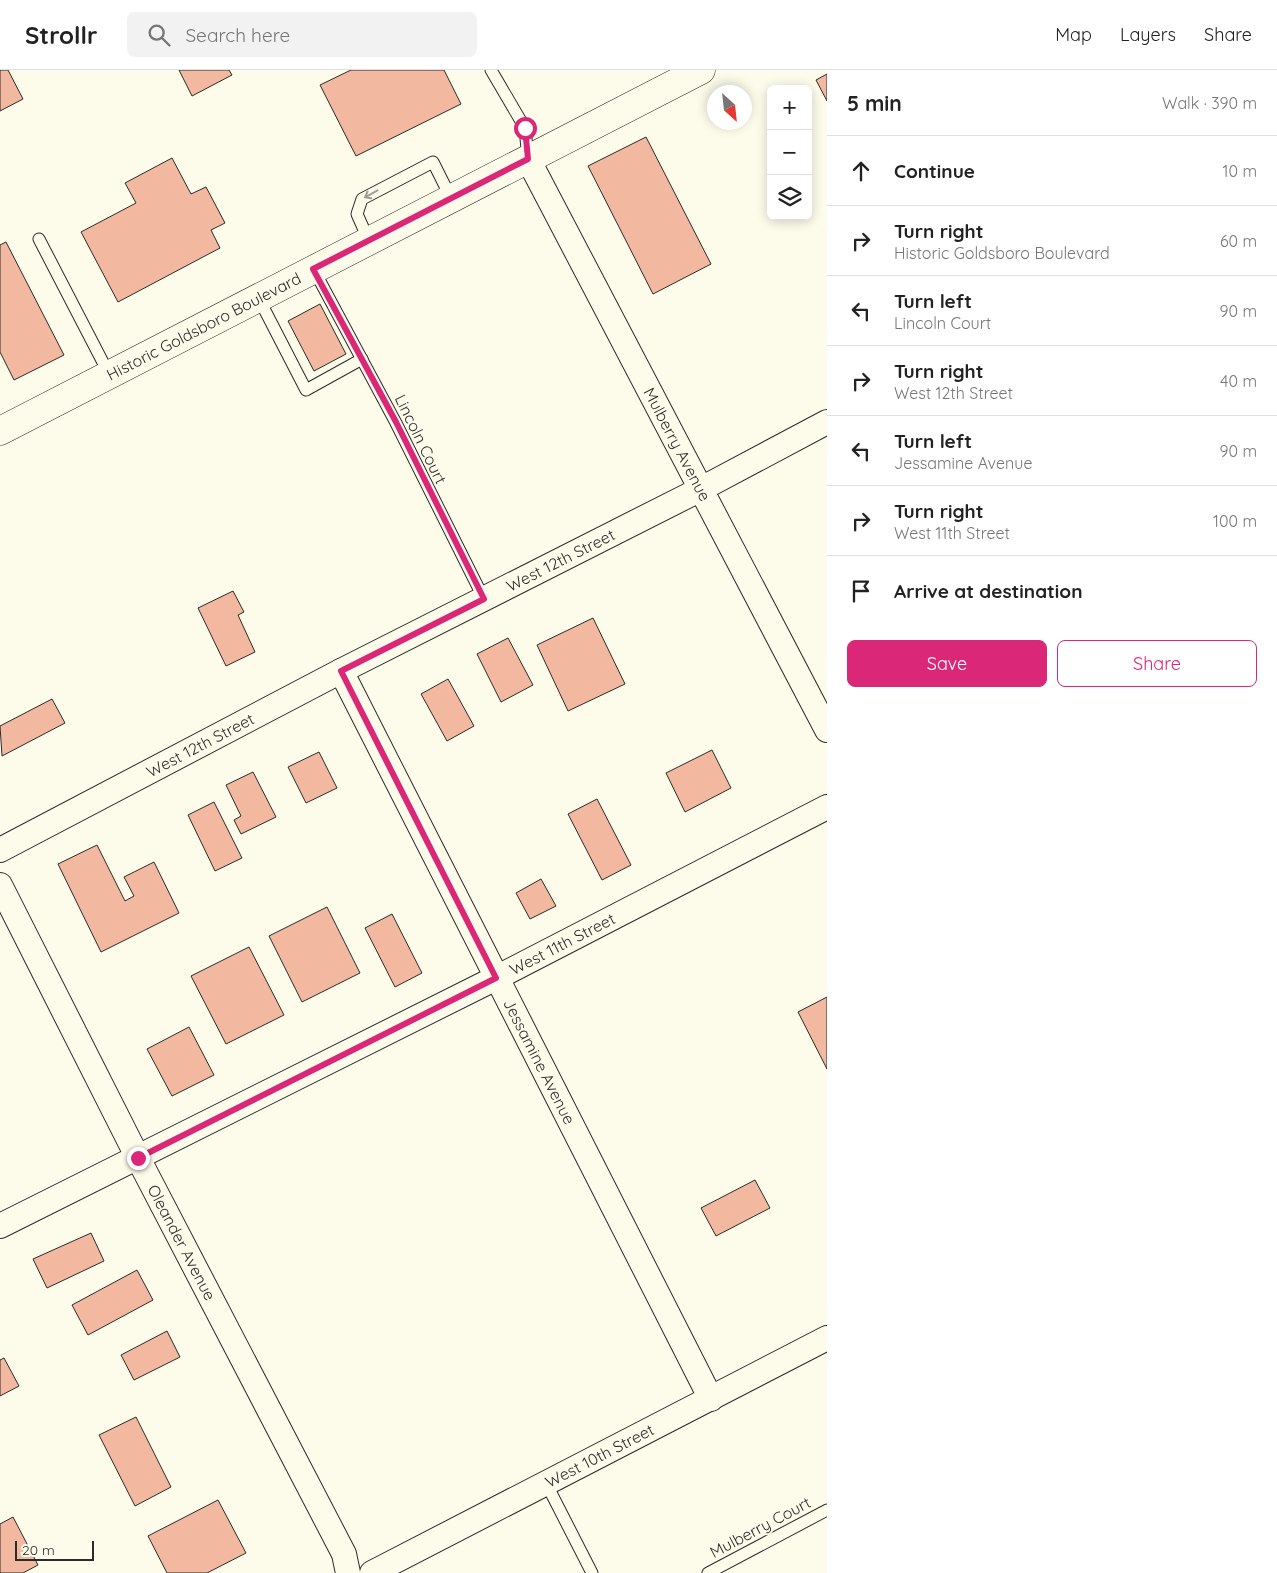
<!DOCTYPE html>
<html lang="en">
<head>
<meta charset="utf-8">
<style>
  body { margin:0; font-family:Quicksand,sans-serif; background:#f2f2f2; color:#222 }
  .controls { position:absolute; right:15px; top:15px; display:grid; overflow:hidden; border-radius:8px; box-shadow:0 2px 12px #0003 }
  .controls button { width:45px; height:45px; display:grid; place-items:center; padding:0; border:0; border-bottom:1px solid #e0e0e0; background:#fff; color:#222; font:25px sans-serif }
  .compass { position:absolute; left:707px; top:15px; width:45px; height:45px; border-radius:50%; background:#fff; box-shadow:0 2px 12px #0003; rotate:153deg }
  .scale { position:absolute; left:15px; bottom:12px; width:79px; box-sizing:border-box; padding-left:5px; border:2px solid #2b2b2b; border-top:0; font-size:14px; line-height:18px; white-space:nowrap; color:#2b2b2b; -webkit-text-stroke:4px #fdfbea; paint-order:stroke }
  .stop { position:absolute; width:15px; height:15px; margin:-11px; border:4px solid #db2777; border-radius:50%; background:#fff }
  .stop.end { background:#db2777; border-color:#fff; box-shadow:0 1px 5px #0008 }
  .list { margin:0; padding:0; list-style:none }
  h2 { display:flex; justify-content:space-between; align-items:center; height:65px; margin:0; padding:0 20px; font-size:21px }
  h2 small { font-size:16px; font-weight:400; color:#767676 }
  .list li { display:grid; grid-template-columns:32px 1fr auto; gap:15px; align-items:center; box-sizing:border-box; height:70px; padding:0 20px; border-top:1px solid #e0e0e0 }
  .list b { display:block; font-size:19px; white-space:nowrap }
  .list p { margin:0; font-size:16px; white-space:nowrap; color:#767676 }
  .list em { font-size:16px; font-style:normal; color:#767676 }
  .actions { display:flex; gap:10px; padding:15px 20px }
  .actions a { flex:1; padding:11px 0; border:1px solid #db2777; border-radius:8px; text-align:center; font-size:18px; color:#db2777 }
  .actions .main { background:#db2777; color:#fff }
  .icon { flex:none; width:28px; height:28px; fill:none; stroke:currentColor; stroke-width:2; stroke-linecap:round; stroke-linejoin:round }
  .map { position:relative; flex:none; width:827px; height:1503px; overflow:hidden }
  header { display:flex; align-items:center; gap:30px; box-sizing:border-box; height:70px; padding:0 25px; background:#fff; border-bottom:1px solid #e0e0e0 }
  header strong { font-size:24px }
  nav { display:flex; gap:28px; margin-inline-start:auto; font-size:18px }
  .search { width:350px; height:45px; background:#f2f2f2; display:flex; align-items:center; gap:12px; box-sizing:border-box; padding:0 18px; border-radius:8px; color:#767676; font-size:19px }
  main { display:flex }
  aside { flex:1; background:#fff }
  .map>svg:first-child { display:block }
  .building { fill:#f2b8a0; stroke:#2b2b2b }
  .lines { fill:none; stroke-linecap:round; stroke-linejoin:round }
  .service-casing { stroke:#2b2b2b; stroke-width:13 }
  .minor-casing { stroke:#2b2b2b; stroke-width:26 }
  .tertiary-casing { stroke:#2b2b2b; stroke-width:29 }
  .service { stroke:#fdfbea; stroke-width:11 }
  .minor { stroke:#fdfbea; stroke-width:24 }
  .tertiary { stroke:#fdfbea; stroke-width:28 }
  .oneway { stroke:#9e9d94 }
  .route { stroke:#db2777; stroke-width:6 }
  .labels { text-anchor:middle; stroke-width:4; stroke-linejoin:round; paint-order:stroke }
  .street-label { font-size:16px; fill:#2b2b2b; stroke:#fdfbea }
</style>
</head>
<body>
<header>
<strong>Strollr</strong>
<div class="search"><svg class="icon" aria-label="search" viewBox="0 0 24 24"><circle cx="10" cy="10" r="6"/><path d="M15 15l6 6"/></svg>Search here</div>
<nav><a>Map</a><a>Layers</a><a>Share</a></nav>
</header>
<main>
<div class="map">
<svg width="827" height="1503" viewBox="0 0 827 1503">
  <rect width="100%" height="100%" fill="#fdfbea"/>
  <g class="building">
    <polygon points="0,0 8,0 23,29 0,41"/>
    <polygon points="179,0 229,0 232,5 192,26"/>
    <polygon points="351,0 444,0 461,34 356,86 320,15"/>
    <polygon points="827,4 827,31 816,10"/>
    <polygon points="646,67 711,194 653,224 588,96"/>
    <polygon points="172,88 191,124 206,117 225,153 211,160 220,178 118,232 81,162 136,133 125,113"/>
    <polygon points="6,172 64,285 14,310 0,282 0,175"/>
    <polygon points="320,234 346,284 314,301 288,251"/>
    <polygon points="233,521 244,542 238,545 255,582 226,596 198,538"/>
    <polygon points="593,548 625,614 568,641 537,575"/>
    <polygon points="508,568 533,615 501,632 477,584"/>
    <polygon points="448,609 474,656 447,671 421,624"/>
    <polygon points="52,629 65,653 2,686 0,656"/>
    <polygon points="712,680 731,718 685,742 666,703"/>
    <polygon points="319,682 337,718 306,733 288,697"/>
    <polygon points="253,702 276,747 241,764 234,750 241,746 226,715"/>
    <polygon points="597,729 631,795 602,810 568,744"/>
    <polygon points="214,732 242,788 215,801 188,745"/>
    <polygon points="97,775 125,831 134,826 124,807 154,792 179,843 101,882 58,794"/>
    <polygon points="541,809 556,836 530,849 516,823"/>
    <polygon points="327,837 360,903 302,932 269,866"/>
    <polygon points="392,844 422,903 395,917 365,858"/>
    <polygon points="249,877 284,945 226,974 191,906"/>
    <polygon points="827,927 827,999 798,942"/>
    <polygon points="189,957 214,1005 172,1026 147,979"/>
    <polygon points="755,1110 770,1138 716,1166 701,1138"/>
    <polygon points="91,1163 104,1191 47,1218 33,1189"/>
    <polygon points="137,1200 153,1230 88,1265 72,1235"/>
    <polygon points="167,1261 180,1287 134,1310 121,1285"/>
    <polygon points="4,1288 19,1316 0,1326 0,1290"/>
    <polygon points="136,1347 171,1417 135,1436 99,1365"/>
    <polygon points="218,1430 246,1483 207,1503 167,1503 148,1466"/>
    <polygon points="13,1447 38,1495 23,1503 0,1503 0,1454"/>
  </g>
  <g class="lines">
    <defs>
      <g id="service">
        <polyline points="491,0 525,58 528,89"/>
        <polyline points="39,169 109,304"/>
        <polyline points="369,171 357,144 362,129 433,92 451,128"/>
        <polyline points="314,200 396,353 484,529"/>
        <polyline points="258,227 306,320 362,289"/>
        <polyline points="546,1413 592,1503"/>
        <polyline points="708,1503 827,1440"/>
      </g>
      <g id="minor">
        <path id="s1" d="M528 89 827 660"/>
        <path id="s2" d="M341 601 711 1329"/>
        <path id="s3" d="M0 780 341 601 701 419 827 352"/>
        <path id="s4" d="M0 815 138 1088 344 1484 348 1503"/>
        <path id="s5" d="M0 1156 496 908 827 737"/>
        <path id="s6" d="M372 1503 827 1268"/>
      </g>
      <g id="tertiary">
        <path id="s7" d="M0 361 701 0"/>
      </g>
    </defs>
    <use href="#service" class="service-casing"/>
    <use href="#minor" class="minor-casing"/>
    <use href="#tertiary" class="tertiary-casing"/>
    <use href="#service" class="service"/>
    <use href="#minor" class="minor"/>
    <use href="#tertiary" class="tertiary"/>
  </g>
  <defs><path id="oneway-shaft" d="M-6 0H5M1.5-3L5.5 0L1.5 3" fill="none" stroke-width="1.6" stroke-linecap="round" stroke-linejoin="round" transform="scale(1.25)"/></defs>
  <use class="oneway" href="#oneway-shaft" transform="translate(371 124) rotate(151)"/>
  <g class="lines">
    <polyline class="route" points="138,1088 496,908 341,601 484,529 396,352 313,199 528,89 525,58"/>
  </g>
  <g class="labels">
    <g class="street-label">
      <text dy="6" stroke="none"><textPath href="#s7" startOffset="229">Historic Goldsboro Boulevard</textPath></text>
      <text transform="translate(421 369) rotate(64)" y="6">Lincoln Court</text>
      <text dy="6" stroke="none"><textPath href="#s1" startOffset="322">Mulberry Avenue</textPath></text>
      <text dy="6" stroke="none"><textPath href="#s3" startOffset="631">West 12th Street</textPath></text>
      <text dy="6" stroke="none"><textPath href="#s3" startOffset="226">West 12th Street</textPath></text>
      <text dy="6" stroke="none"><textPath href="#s5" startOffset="629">West 11th Street</textPath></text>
      <text dy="6" stroke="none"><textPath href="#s2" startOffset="438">Jessamine Avenue</textPath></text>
      <text dy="6" stroke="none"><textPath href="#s4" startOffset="401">Oleander Avenue</textPath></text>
      <text dy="6" stroke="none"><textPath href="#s6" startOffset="256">West 10th Street</textPath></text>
      <text transform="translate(760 1457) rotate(-28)" y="6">Mulberry Court</text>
    </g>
  </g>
</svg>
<div class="controls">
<button>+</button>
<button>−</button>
<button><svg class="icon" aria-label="layers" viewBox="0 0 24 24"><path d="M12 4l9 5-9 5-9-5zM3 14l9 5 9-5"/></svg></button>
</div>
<svg class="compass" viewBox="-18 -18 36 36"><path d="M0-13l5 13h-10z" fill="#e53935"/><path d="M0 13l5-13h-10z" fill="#767676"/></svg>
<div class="scale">20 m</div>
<div class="stop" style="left:525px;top:58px"></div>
<div class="stop end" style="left:138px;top:1088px"></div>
</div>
<aside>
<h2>5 min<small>Walk · 390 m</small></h2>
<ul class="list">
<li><svg class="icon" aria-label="ahead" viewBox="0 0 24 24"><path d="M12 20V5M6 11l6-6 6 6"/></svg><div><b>Continue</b></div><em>10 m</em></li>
<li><svg class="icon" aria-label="right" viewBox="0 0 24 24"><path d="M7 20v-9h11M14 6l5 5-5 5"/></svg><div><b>Turn right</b><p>Historic Goldsboro Boulevard</p></div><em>60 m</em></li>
<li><svg class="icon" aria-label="left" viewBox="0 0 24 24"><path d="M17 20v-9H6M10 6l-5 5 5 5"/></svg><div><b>Turn left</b><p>Lincoln Court</p></div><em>90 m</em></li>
<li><svg class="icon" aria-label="right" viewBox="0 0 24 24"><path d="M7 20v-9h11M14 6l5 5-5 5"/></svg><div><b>Turn right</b><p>West 12th Street</p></div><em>40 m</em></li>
<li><svg class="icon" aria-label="left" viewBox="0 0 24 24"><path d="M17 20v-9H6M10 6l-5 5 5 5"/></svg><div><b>Turn left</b><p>Jessamine Avenue</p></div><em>90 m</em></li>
<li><svg class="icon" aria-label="right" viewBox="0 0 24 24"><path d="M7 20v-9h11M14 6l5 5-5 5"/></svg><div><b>Turn right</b><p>West 11th Street</p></div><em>100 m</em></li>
<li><svg class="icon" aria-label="arrive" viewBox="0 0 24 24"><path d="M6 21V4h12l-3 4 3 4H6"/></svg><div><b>Arrive at destination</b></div></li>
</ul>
<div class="actions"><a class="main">Save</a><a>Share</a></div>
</aside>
</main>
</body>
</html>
